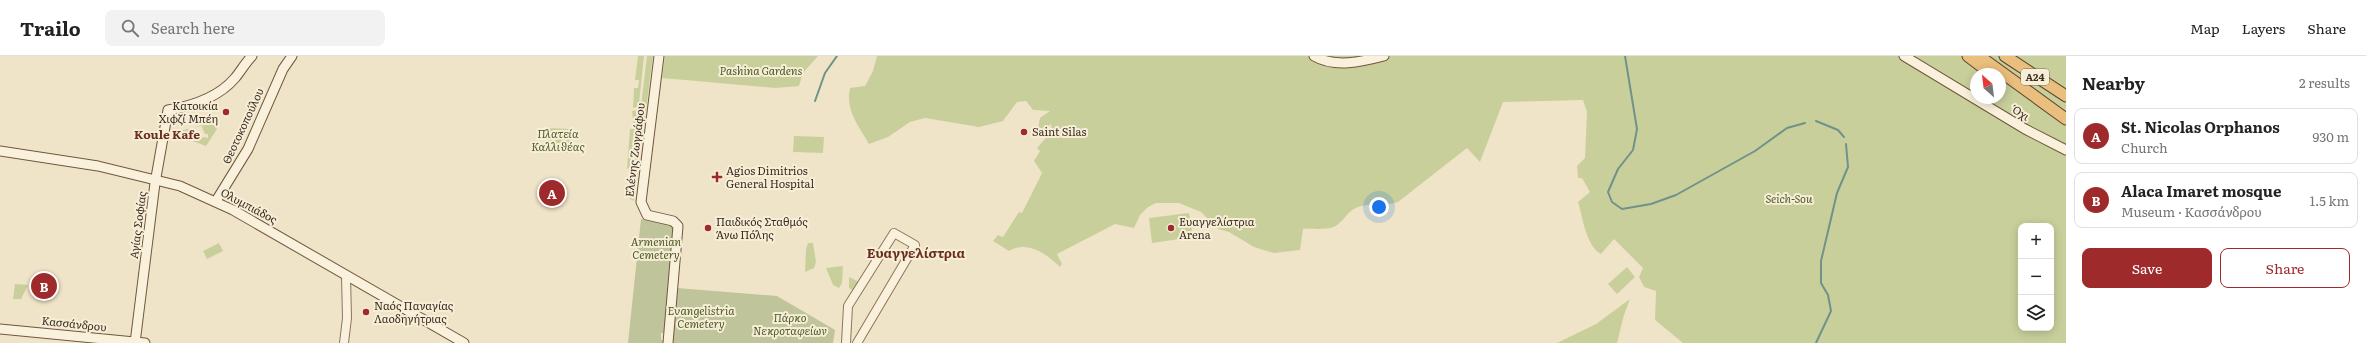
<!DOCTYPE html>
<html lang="en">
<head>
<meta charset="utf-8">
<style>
  body { margin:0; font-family:Literata,serif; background:#f2f2f2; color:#222 }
  .controls { position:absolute; right:12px; bottom:12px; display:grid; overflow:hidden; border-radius:8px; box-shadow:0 2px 10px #0003 }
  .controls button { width:36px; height:36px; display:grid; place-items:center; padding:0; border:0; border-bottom:1px solid #e0e0e0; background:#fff; color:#222; font:20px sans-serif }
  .compass { position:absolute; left:1970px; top:12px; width:36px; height:36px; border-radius:50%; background:#fff; box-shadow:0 2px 10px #0003; rotate:332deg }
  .you { position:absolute; left:1379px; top:151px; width:14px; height:14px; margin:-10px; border:3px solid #fff; border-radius:50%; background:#1a73e8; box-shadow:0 0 0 6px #1a73e833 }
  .badge { display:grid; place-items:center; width:26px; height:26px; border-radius:50%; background:#9e2a2b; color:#fff; font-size:13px; font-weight:700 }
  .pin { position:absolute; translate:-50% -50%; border:2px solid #fff; box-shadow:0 1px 4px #0006 }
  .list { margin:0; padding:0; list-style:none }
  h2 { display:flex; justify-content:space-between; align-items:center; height:52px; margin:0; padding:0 16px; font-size:17px }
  h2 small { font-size:13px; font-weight:400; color:#767676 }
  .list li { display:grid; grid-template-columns:26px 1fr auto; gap:12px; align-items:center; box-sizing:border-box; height:56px; margin:0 8px 8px; padding:0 8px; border:1px solid #e0e0e0; border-radius:8px }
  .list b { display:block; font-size:15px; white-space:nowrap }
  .list p { margin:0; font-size:13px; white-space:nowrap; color:#767676 }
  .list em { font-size:13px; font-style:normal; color:#767676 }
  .actions { display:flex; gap:8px; padding:12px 16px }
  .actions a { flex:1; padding:9px 0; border:1px solid #9e2a2b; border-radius:8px; text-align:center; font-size:14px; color:#9e2a2b }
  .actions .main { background:#9e2a2b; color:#fff }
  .icon { flex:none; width:22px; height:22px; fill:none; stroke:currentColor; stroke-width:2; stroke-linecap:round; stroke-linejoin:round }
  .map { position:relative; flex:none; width:2066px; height:287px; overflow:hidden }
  header { display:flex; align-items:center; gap:24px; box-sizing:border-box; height:56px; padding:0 20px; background:#fff; border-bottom:1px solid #e0e0e0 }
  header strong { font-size:19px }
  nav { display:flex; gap:22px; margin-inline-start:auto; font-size:14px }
  .search { width:280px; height:36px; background:#f2f2f2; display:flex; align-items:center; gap:10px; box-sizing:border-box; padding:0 14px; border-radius:8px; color:#767676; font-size:15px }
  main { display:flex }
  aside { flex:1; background:#fff }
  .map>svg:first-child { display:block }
  .green { fill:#c9cf9b; fill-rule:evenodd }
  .cemetery { fill:#bfc49a }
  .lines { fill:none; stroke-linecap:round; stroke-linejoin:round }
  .stream { stroke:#6f938a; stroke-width:2 }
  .tertiary-casing { stroke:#8d765c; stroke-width:10 }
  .secondary-casing { stroke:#6f573f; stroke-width:11 }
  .trunk-casing { stroke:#5b4430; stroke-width:13 }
  .tertiary { stroke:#faf1dc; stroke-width:8 }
  .secondary { stroke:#faf1dc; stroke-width:9 }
  .trunk { stroke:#eabe7c; stroke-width:11 }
  .poi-dot { fill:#9e2a2b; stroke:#f7eed8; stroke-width:1.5 }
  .labels { text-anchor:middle; stroke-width:4; stroke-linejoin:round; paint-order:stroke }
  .shield { fill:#f7eed8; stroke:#756857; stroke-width:1 }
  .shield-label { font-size:10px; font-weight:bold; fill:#3d2e20 }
  .park-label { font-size:11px; font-style:italic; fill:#4d5a26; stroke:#f7eed8 }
  .poi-label { font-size:11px; fill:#3d2e20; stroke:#f7eed8; text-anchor:start }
  .street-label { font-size:11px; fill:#3d2e20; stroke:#f7eed8 }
  .neighbourhood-label { font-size:12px; font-weight:bold; fill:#6b2e1e; stroke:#f7eed8 }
  .quarter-label { font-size:13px; font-weight:bold; fill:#6b2e1e; stroke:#f7eed8 }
</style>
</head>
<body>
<header>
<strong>Trailo</strong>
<div class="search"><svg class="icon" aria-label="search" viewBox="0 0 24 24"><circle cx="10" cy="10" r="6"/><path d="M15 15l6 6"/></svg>Search here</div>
<nav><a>Map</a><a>Layers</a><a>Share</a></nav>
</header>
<main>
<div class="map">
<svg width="2066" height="287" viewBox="0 0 2066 287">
  <rect width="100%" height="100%" fill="#f0e4c8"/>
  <g class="green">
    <polygon points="638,0 644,0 639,47 637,51 633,52 634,32 638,32 639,24 635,24"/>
    <path d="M647 0H653L634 145 630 143C631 135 629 129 630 120L633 117Z"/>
    <polygon points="665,0 818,0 803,17 799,30 775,32 662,22"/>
    <path d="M877 0H2066V287H1683L1655 264 1656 235 1644 231 1639 221 1643 212 1614 183 1601 198C1586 190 1583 162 1578 146L1590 136 1582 122H1578L1577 110 1585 102 1587 56 1583 44 1503 46 1480 106 1467 92 1398 146C1385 150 1373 147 1361 150 1347 154 1347 162 1337 169 1329 175 1313 172 1303 173L1300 194 1274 197 1254 191 1229 176 1218 173 1201 156 1179 147H1156L1148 151 1140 159 1134 172 1115 168 1057 198 1062 208 1060 211C1047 198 1027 184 1009 195L993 185 998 179 1003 181 1019 156 1022 157 1042 117 1034 105 1040 95 1037 92 1052 75 1051 68 1037 77 1040 62 1050 55 1033 54 1026 45 1017 46 1003 65 979 71 925 62 910 66 888 81 869 88C858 69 845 54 850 32L865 30 873 15ZM1976 18H2000V42H1976ZM2021 170H2051V272H2021Z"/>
    <polygon points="638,54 630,111 627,113 630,73 634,73 632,55"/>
    <path d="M209 65H212L217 73 206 90 171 77 209 68ZM201 69 205 78H208V82L204 81 195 84 190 73Z"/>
    <polygon points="547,72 573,73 572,97 543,95"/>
    <polygon points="794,80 824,81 823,97 793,96"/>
    <polygon points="1189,157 1193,181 1152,187 1149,162"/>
    <polygon points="219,187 223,195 207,203 203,195"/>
    <polygon points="808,187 813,187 816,206 814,212 805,216 806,193"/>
    <polygon points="843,210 842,227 839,232 833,229 826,212"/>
    <polygon points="1627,211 1635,221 1617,238 1608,228"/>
    <polygon points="849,221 859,226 854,235 849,232"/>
    <polygon points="15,228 28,229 21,243 13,243"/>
    <polygon points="1630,243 1624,259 1617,287 1557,287 1596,268"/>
  </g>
  <g class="cemetery">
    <polygon points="641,163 669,166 674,175 664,277 661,277 661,284 663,284 663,287 628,287"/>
    <polygon points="677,232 777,240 835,274 833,287 672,287"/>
  </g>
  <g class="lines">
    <g class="stream">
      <polyline points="1625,0 1637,73 1633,94 1618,113 1608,136 1612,146 1622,153 1651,148 1676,139 1755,95 1787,72 1805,67"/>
      <polyline points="815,45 825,17 837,0"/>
      <polyline points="1816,65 1838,74 1844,81"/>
      <polyline points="1816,287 1831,255 1828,239 1821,227 1821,205 1837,137 1848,111 1846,88"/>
    </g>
    <defs>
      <g id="tertiary">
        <polyline points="344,287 347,262 346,220"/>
        <polyline points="846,287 848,250 894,177 915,189 857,287"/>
      </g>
      <g id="secondary">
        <polyline points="659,0 641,146 647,159 673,165 678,170 668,287"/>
        <path d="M1314 0C1335 12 1361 6 1384 0"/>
        <polyline points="1904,0 2025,73 2066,94"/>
        <polyline points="0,95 98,110 180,130 233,154 464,287"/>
        <polyline points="216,145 248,93 283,13 292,0"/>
        <polyline points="0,273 145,287"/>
        <path d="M135 287 155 127 168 54C192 50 218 42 235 22 241 15 245 7 252 0"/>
      </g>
      <g id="trunk">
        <polyline points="1968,0 1984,12"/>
        <polyline points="1979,0 2066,63"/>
        <polyline points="2005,0 2066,40"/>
      </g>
    </defs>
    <use href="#tertiary" class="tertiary-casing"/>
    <use href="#secondary" class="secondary-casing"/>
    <use href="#trunk" class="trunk-casing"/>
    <use href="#tertiary" class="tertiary"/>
    <use href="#secondary" class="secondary"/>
    <use href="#trunk" class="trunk"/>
  </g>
  <g class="poi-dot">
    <circle cx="226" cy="56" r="4"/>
    <circle cx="1024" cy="76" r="4"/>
    <path d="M715 115h4v4h4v4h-4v4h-4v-4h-4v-4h4z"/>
    <circle cx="708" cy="172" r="4"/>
    <circle cx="1171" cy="172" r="4"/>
    <circle cx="366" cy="256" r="4"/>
  </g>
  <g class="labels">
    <rect class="shield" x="2021" y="13" width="28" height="16" rx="3"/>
    <g class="shield-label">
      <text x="2035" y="25">Α24</text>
    </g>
    <g class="park-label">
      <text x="761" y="19">Pashina Gardens</text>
      <text x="558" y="82">Πλατεία<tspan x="558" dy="13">Καλλιθέας</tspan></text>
      <text x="1789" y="147">Seich-Sou</text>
      <text x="656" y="190">Armenian<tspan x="656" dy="13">Cemetery</tspan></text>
      <text x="701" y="259">Evangelistria<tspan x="701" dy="13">Cemetery</tspan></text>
      <text x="790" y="266">Πάρκο<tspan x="790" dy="13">Νεκροταφείων</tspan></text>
    </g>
    <g class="poi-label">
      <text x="218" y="54" text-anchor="end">Κατοικία<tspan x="218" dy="13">Χιφζί Μπέη</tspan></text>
      <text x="1032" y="80">Saint Silas</text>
      <text x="726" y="119">Agios Dimitrios<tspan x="726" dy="13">General Hospital</tspan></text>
      <text x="716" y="170">Παιδικός Σταθμός<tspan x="716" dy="13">Άνω Πόλης</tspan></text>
      <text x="1179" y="170">Ευαγγελίστρια<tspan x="1179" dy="13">Arena</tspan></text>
      <text x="374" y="254">Ναός Παναγίας<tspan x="374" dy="13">Λαοδηγήτριας</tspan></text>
    </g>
    <g class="street-label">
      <text transform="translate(2021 57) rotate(32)" y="4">Όχι</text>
      <text transform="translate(243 70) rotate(-65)" y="4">Θεοτοκοπούλου</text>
      <text transform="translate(635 94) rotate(-83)" y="4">Ελένης Ζωγράφου</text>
      <text transform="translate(249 150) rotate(28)" y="4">Ολυμπιάδος</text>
      <text transform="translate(138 169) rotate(-83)" y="4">Αγίας Σοφίας</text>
      <text transform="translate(74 268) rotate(6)" y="4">Κασσάνδρου</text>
    </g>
    <g class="neighbourhood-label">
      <text x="167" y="83">Koule Kafe</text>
    </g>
    <g class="quarter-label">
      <text x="916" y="202">Ευαγγελίστρια</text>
    </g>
  </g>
</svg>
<div class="controls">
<button>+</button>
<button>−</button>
<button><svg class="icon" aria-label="layers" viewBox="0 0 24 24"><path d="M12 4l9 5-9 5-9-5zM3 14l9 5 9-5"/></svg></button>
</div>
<svg class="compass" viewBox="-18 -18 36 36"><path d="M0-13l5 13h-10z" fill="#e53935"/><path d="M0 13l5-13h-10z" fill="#767676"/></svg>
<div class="you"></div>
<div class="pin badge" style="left:552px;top:137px">A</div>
<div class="pin badge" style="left:44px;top:230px">B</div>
</div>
<aside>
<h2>Nearby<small>2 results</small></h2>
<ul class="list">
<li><span class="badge">A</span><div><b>St. Nicolas Orphanos</b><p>Church</p></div><em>930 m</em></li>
<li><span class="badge">B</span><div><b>Alaca Imaret mosque</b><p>Museum · Κασσάνδρου</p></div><em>1.5 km</em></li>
</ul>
<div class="actions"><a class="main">Save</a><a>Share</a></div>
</aside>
</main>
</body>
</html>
